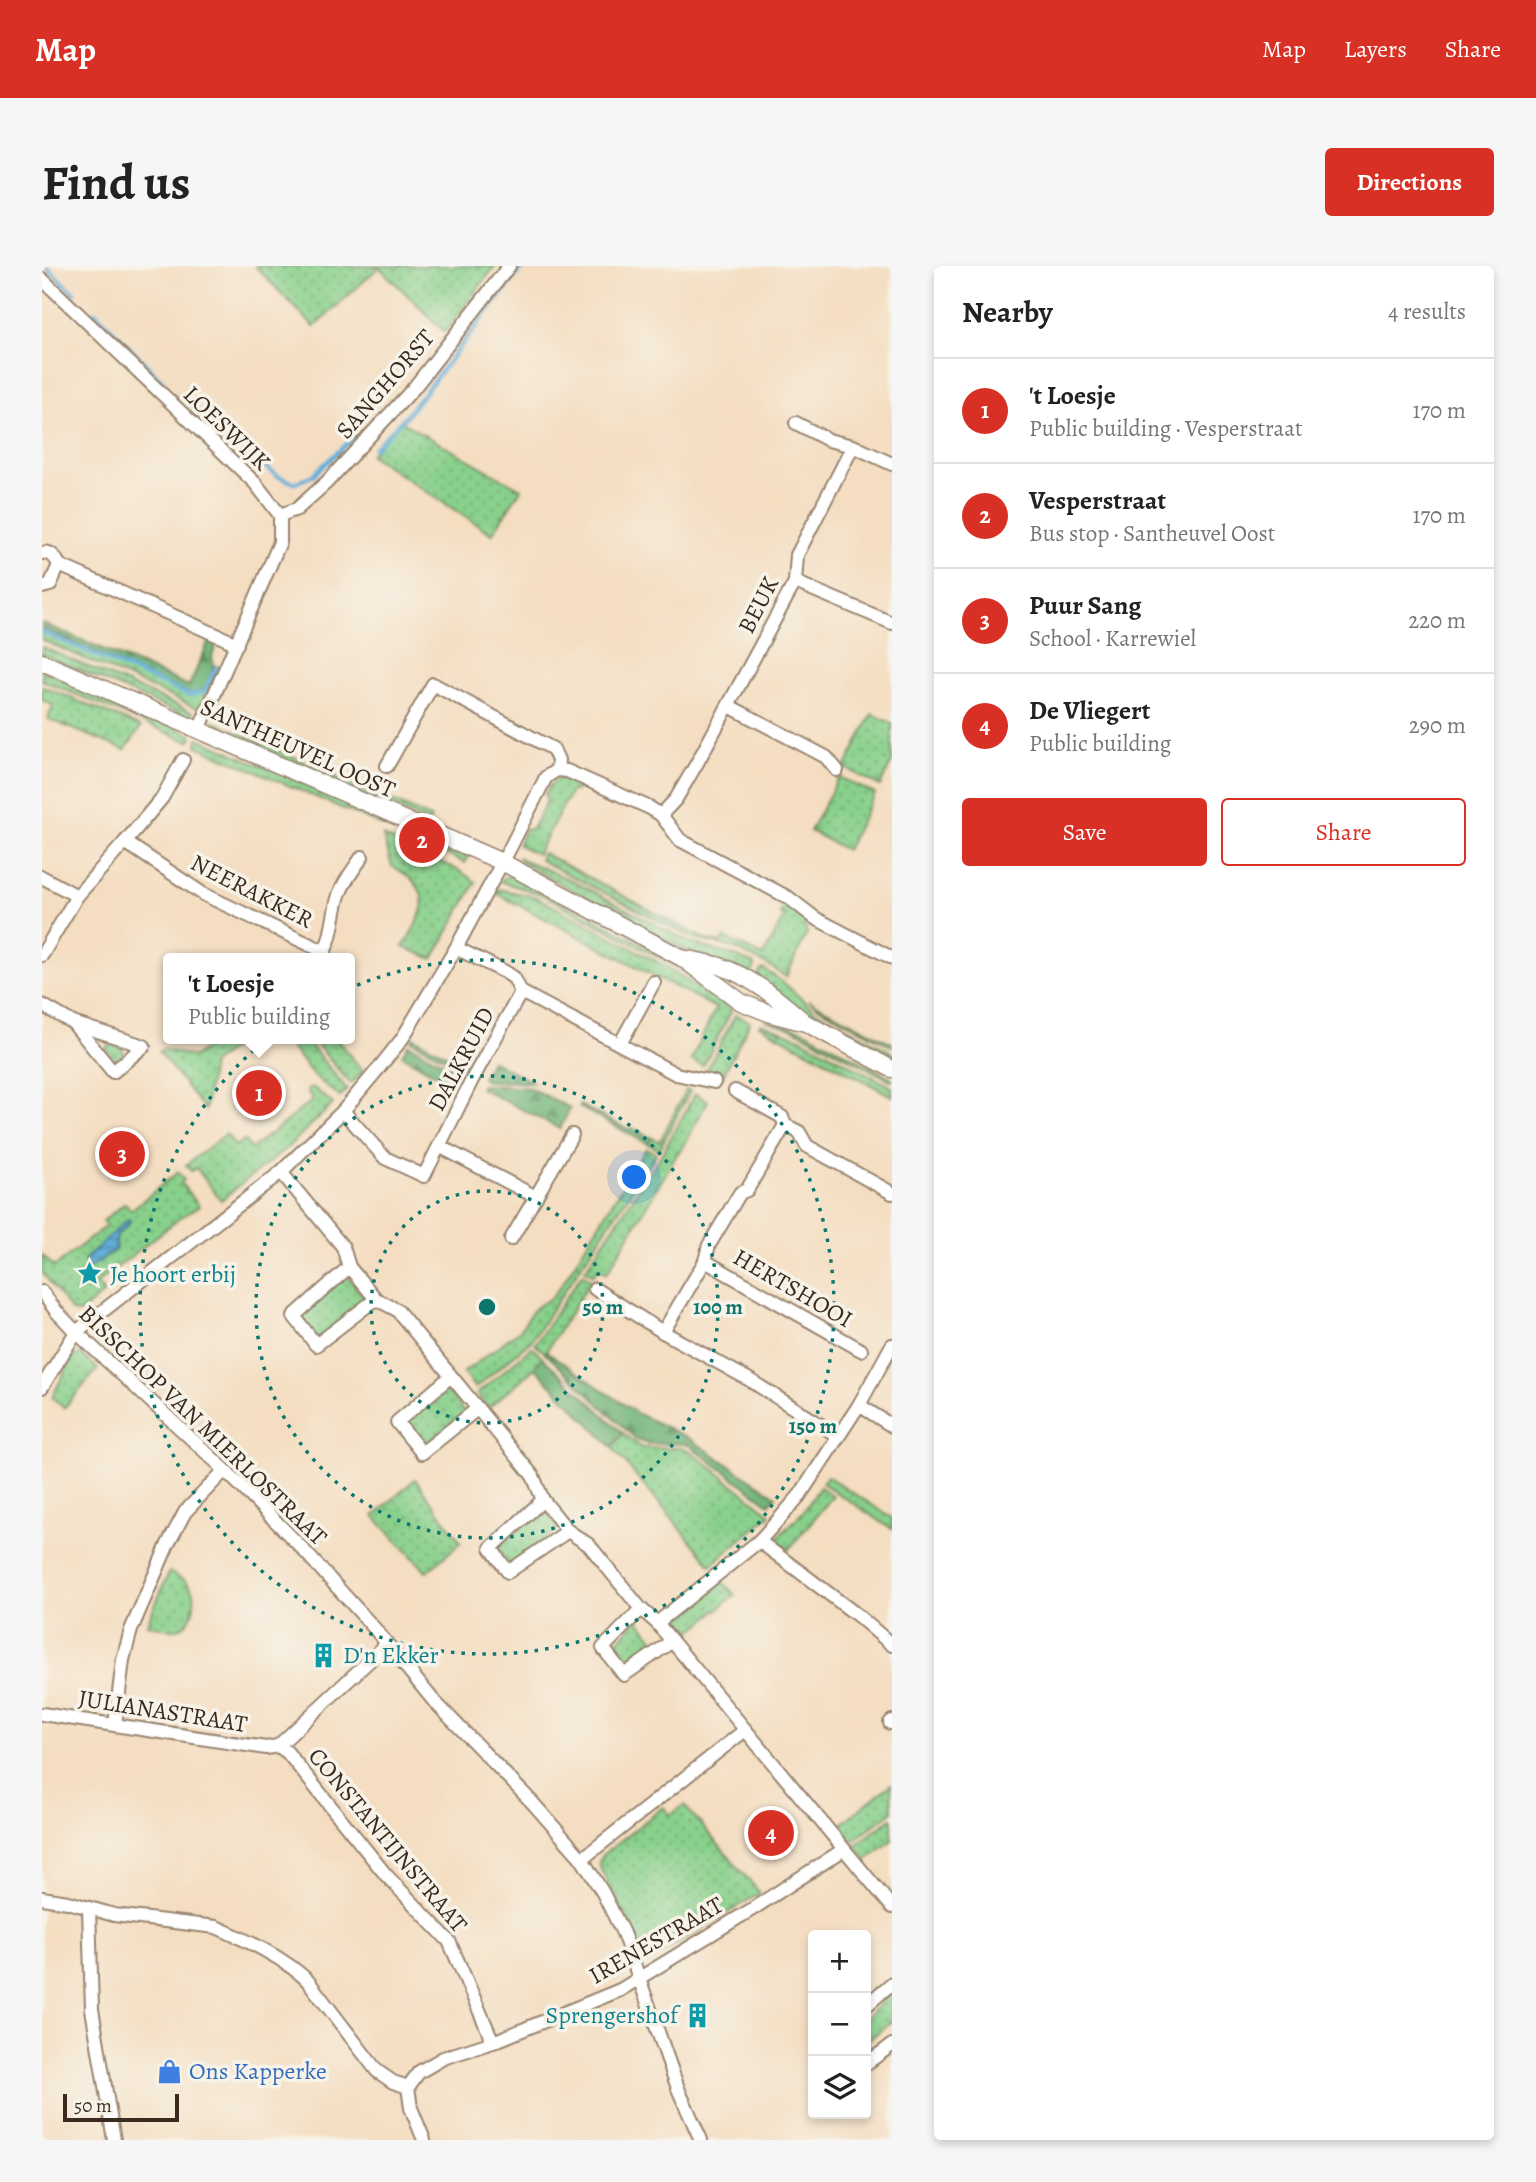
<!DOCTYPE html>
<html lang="en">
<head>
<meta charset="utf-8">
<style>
  body { margin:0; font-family:Alegreya,serif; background:#f6f6f6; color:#222 }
  .controls { position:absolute; right:21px; bottom:21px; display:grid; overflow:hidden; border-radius:7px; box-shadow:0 4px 10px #0003 }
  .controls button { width:63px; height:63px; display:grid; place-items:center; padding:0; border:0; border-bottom:2px solid #e0e0e0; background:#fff; color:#222; font:35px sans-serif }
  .scale { position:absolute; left:21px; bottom:18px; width:116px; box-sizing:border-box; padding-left:7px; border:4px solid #3b2a1e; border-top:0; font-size:19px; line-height:24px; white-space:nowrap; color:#3b2a1e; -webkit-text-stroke:5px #f7f3e8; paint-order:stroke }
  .you { position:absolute; left:593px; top:912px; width:24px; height:24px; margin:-18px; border:5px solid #fff; border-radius:50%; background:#1a73e8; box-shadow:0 0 0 10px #1a73e833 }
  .badge { display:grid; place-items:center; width:46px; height:46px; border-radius:50%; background:#d93025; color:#fff; font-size:23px; font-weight:700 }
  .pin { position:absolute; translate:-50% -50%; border:4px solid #fff; box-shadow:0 2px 7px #0006 }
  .popup { position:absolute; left:121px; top:687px; width:192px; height:91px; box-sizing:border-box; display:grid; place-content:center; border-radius:7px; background:#fff; filter:drop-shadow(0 2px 5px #0005); font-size:23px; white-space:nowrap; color:#767676 }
  .popup b { font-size:26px; color:#222 }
  .popup::after { content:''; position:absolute; left:50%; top:100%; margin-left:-14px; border:14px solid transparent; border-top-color:#fff }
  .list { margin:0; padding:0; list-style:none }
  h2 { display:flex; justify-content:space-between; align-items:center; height:91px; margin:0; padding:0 28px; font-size:30px }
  h2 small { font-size:23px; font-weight:400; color:#767676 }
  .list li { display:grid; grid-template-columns:46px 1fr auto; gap:21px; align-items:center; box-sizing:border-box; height:105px; padding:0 28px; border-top:2px solid #e0e0e0 }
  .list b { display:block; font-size:26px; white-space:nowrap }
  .list p { margin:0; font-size:23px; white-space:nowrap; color:#767676 }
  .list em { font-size:23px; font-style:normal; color:#767676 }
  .actions { display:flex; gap:14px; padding:21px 28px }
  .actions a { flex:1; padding:16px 0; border:2px solid #d93025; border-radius:7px; text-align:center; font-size:24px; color:#d93025 }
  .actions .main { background:#d93025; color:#fff }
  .icon { flex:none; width:38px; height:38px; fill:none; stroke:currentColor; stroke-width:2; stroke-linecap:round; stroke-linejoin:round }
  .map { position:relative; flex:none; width:850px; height:1874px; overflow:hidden; border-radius:7px }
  header { display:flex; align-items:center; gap:42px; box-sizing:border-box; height:98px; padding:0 35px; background:#d93025; color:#fff }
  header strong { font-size:33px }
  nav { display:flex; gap:38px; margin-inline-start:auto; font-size:24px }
  .intro { display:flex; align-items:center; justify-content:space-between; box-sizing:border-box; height:168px; padding:0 42px }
  h1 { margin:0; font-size:49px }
  .button { padding:18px 32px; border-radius:7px; background:#d93025; color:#fff; font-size:24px; font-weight:700 }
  main { display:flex; gap:42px; padding:0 42px }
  aside { flex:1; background:#fff; border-radius:7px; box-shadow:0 4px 10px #0003 }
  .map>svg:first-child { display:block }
  .grass { fill:url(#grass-dots); stroke:#627d54; stroke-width:2 }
  .forest { fill:url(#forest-firs); stroke:#546e4a; stroke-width:2 }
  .water { fill:url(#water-rules); stroke:#4c6c7b; stroke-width:2 }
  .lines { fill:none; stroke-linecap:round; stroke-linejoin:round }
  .stream { stroke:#5eadd8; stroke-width:4.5 }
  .minor-casing { stroke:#98846f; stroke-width:16 }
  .tertiary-casing { stroke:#98846f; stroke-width:19 }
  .minor { stroke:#fff; stroke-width:12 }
  .tertiary { stroke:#fff; stroke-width:16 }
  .ring { fill:none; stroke:#0f766e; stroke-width:3.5; stroke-dasharray:3.5 7 }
  .labels { text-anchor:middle; stroke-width:7; stroke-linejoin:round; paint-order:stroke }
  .street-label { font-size:24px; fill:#3b2a1e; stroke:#f7f3e8 }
  .culture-label { font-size:24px; fill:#0d838f; stroke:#f7f3e8; text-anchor:start }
  .shop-label { font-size:24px; fill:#366cbe; stroke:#f7f3e8; text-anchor:start }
  .centre { fill:#0f766e; stroke:#f7f3e8; stroke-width:3.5 }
  .ring-label { font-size:21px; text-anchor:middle; font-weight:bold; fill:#0f766e; stroke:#f7f3e8; stroke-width:7; stroke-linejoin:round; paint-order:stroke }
</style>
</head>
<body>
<header>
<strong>Map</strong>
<nav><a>Map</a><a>Layers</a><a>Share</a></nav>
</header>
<div class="intro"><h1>Find us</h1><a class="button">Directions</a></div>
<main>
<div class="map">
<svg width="850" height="1874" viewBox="0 0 850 1874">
  <defs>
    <pattern id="grass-dots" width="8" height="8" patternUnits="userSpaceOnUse" patternTransform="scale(1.75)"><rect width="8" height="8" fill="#88d08b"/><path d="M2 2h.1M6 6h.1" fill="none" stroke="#70a971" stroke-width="1.8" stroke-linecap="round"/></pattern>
    <pattern id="forest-firs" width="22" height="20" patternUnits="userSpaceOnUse" patternTransform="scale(1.75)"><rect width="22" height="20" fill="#6eb277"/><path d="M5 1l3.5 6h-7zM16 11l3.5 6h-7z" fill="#5c9161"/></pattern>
    <pattern id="water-rules" width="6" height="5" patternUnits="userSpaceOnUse" patternTransform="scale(1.75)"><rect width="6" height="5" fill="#5eadd8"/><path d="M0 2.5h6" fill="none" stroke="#4f8daf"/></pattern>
  </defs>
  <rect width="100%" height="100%" fill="#f7f3e8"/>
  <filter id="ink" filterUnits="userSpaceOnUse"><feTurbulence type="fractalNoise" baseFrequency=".0143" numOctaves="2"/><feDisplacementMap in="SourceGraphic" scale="14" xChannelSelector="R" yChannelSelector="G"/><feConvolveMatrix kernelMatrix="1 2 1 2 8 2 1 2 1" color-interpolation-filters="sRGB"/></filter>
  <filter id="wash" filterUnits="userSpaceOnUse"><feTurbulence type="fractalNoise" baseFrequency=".00686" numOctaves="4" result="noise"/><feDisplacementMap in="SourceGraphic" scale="28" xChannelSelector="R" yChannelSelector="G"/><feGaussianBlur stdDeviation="1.57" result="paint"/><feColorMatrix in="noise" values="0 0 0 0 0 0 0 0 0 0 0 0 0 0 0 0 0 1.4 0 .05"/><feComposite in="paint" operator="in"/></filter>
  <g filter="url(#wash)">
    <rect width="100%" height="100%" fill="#f4ddc0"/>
    <g class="grass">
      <polygon points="213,0 453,0 403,66 337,1 272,61"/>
      <polygon points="358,155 479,223 450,268 328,189"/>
      <polygon points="0,362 110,412 149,428 166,417 172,399 178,401 157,443 0,374"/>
      <polygon points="0,381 152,447 148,452 0,388"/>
      <polygon points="0,404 150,469 148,475 145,475 0,414"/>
      <polygon points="0,420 99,461 83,484 6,453 11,439 0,434"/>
      <polygon points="830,448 850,457 850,496 838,520 803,502"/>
      <polygon points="170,455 389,552 387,557 169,461"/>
      <polygon points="156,472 346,554 343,561 155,480"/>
      <polygon points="797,511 833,528 804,584 768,565"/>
      <polygon points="519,512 538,518 534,525 530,524 495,588 476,579 483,563 490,563 505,535 503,528 509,518"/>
      <path d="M341 570 362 580 361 584 376 590 378 586 418 605 434 616 391 693 361 681C383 645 395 625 350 600Z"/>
      <polygon points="387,573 426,590 423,597 384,579"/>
      <polygon points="501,587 664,674 678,677 683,672 721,690 743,650 738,648 744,637 767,653 763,661 765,667 744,711 728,700 692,682 651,672 498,594"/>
      <polygon points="475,591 531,615 649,677 693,690 712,698 713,701 708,710 643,684 480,597"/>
      <polygon points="468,610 473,610 639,698 690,738 663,721 639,703 499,628 459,616 461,612"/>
      <polygon points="456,623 494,631 622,699 690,744 661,800 649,794 674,742 452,626"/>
      <polygon points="722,703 743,718 773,745 850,786 850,795 768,751 714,714 719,704"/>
      <polygon points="766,734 850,777 850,780 774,740"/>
      <polygon points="694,748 708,756 680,811 665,803"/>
      <polygon points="723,754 761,764 850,812 850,815 752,763"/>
      <polygon points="718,757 756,771 850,821 850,830 717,759"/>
      <polygon points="175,773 203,773 170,798 163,844 117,786 121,783 152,791"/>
      <polygon points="242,773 263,773 305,823 298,831 272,810"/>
      <polygon points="270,773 294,773 321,805 311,816 307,816"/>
      <polygon points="68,778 79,782 83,788 73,794 64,782"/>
      <polygon points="267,822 272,822 291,838 246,881 179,934 154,902 149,905 144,899 184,868 193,880 202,874 209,883 271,834 265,825"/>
      <polygon points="644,824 648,825 617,884 606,878 610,872 618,875"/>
      <polygon points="653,828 666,835 639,885 637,885 565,1007 556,1002 551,1009 543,1004 618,891"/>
      <polygon points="604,882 614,888 489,1075 433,1122 421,1107 478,1064 492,1043 510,1031 520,1018"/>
      <polygon points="136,906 142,914 139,917 157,940 138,952 55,1017 62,1027 39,1046 35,1047 29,1045 0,1006 0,989 12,1001 64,960 61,955 83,937 89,944"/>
      <polygon points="540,1008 549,1014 503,1087 493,1078"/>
      <polygon points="305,1010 326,1035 275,1073 258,1050"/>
      <polygon points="490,1081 500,1091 493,1102 446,1142 435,1128"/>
      <polygon points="35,1089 40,1089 56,1103 22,1142 10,1131 31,1090"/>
      <polygon points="403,1121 423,1147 381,1181 361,1157"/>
      <polygon points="581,1167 600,1182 638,1182 648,1185 729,1248 669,1299 570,1181"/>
      <polygon points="785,1210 850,1252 850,1263 780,1217"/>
      <polygon points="373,1213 419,1276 385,1306 332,1250"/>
      <polygon points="778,1221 791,1230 746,1284 733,1274 760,1247"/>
      <polygon points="501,1241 517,1263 468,1299 455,1282"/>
      <path d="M127 1306C132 1309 142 1313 146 1318 157 1330 153 1354 138 1362 128 1366 115 1360 105 1358Z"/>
      <polygon points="681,1316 693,1329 641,1372 637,1367 638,1352"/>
      <polygon points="596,1353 616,1379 585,1399 570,1381"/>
      <polygon points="849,1518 850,1546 810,1575 797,1560"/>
      <polygon points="642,1539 718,1627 609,1694 601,1692 593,1668 559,1604 557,1596 562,1588 621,1541 629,1549"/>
      <polygon points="850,1552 850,1574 825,1594 813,1579"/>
      <polygon points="845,1727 850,1733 850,1755 825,1775 834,1787 826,1790 824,1787 824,1751 841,1736 838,1733"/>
    </g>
    <g class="forest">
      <polygon points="0,357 147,420 167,375 174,379 170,391 172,399 166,417 158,426 149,428 110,412 0,362"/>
      <polygon points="371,771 428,801 426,805 369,774"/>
      <polygon points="366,778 424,809 417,822 360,789"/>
      <polygon points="449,794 492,817 445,815 440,812"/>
      <polygon points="440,819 488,822 528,842 518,863 438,822"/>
      <polygon points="538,839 585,863 590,862 610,872 606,878 537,841"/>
      <path d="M504 1085 596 1148 645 1171 734 1230 727 1238 647 1179C630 1175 611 1182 595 1174L503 1087Z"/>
      <polygon points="500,1091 581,1167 570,1181 493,1102"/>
    </g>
    <polygon class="water" points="86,953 88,954 86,959 75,969 73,984 46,1003 42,994"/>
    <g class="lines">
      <g class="stream">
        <polyline points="6,3 32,27"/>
        <polyline points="53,46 122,117"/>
        <polyline points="138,130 235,210 253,217 271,209 313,170"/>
        <polyline points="332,182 364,150 481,0"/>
        <polyline points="0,366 147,429 162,426 174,402"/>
      </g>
    </g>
  </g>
  <g filter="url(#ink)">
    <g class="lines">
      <defs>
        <g id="minor">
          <polyline points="0,13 213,217 238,249 238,276 157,464"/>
          <polyline points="754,157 786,174 811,180 850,198"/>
          <polyline points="238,249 255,243 285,216 371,123 467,0"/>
          <path d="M0 287C9 285 14 292 17 299L195 378"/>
          <polyline points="753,316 850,357"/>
          <polyline points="0,321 8,319 17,299"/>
          <polyline points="687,440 784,491 795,504"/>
          <polyline points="345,500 391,418 511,483 516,494 515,504"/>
          <polyline points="619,549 634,533 655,497 753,316 755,289 811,180"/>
          <polyline points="83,576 161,628 283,686"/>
          <polyline points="0,611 35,630"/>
          <polyline points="414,682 463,706 472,712 479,726 634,808 672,816"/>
          <polyline points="0,689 35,630 83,576 120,532 141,494"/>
          <path d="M278 692C292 673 290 650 297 629 302 615 312 603 320 591"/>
          <polyline points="0,739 31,757 102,780 71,806 31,757"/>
          <polyline points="578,778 612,716"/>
          <polyline points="693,825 740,851 743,859 757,866 765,880 850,927"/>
          <polyline points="301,845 343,892 382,910 431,812 479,726"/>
          <polyline points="397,880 494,931"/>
          <polyline points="239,906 301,981 307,1001 334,1033 355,1044 491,1210 501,1234 526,1265 547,1279 599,1343 615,1357 850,1641"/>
          <polyline points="469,973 530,869"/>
          <polyline points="663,995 819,1084"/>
          <polyline points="307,1001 252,1050 274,1079 334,1033"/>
          <polyline points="553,1023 621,1066 706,1113 796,1170"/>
          <polyline points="0,1026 14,1045 34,1066 183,1204 257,1279 333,1363 391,1434 489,1535 540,1593 561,1627 581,1667 637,1825 659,1874"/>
          <polyline points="621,1066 663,995 667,979 698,927 705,924 743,859"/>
          <polyline points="408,1111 355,1156 380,1187 435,1143"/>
          <polyline points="0,1121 34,1066 239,906 301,845 336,803 360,773 414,682 468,582 504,511 515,504 525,505 608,542 619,549 638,574 747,632 773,652 850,692"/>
          <polyline points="817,1139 850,1160"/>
          <polyline points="501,1234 449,1282 466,1306 526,1265"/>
          <polyline points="717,1275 815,1349 850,1379"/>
          <polyline points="599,1343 561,1382 582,1409 629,1376"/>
          <polyline points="615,1357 717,1275 739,1251 758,1229 817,1139 850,1079"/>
          <polyline points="0,1448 224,1482 236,1480"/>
          <polyline points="848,1457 850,1455"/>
          <polyline points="73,1459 81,1394 89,1364 126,1278 143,1246 183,1204"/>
          <polyline points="236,1480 245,1486 344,1609 407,1675 451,1776"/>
          <polyline points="236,1480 344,1379"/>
          <polyline points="540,1593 702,1465"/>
          <path d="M0 1632 26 1636 72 1649 174 1661C204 1674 243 1692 266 1715L335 1805 351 1816 366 1821"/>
          <polyline points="47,1642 50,1743 72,1874"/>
          <polyline points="824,1740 850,1717"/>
          <polyline points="824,1796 825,1797 850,1779"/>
          <polyline points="366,1821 377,1806 401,1792 451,1776 578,1724 712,1642 801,1584"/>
          <polyline points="366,1821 369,1842 382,1874"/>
        </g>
        <g id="tertiary">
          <polyline points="0,396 460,596 640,692 699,736 729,748 764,757 850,803"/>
          <path d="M646 693C656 695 668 697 678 700 709 711 736 732 760 754"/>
        </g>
      </defs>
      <use href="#minor" class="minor-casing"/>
      <use href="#tertiary" class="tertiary-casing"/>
      <use href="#minor" class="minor"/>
      <use href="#tertiary" class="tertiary"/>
    </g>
  </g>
  <g class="ring">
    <circle cx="445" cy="1041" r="116"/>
    <circle cx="445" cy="1041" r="231"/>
    <circle cx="445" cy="1041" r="347"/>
  </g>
  <defs>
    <symbol id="sight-bare" viewBox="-9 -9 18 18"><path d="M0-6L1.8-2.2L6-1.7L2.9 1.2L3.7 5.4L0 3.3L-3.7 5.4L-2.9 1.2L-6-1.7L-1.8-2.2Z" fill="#0f9aa8" stroke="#f7f3e8" stroke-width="2.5" paint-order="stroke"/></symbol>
    <symbol id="building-bare" viewBox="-9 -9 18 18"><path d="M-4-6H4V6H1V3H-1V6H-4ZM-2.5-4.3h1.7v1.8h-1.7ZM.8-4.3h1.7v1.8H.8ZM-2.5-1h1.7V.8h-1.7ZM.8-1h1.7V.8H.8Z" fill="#0f9aa8" stroke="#f7f3e8" stroke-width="2.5" paint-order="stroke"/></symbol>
    <symbol id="shop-bare" viewBox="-9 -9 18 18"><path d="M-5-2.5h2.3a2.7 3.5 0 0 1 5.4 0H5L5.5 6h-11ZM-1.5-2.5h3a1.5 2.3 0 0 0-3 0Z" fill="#3f7fe0" stroke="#f7f3e8" stroke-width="2.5" paint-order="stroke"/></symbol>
  </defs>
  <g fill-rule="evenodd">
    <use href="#sight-bare" x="30" y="990" width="35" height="35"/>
    <use href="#building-bare" x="264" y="1372" width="35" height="35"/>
    <use href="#building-bare" x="638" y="1732" width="35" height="35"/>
    <use href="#shop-bare" x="110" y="1788" width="35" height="35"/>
  </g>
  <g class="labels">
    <g class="street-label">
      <text transform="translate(343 118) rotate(-49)" y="8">SANGHORST</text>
      <text transform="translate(185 162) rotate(44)" y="8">LOESWIJK</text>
      <text transform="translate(716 339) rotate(-63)" y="8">BEUK</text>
      <text transform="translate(256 482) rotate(24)" y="8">SANTHEUVEL OOST</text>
      <text transform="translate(210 625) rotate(27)" y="8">NEERAKKER</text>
      <text transform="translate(419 793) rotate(-62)" y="8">DALKRUID</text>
      <text transform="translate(751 1022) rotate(30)" y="8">HERTSHOOI</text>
      <text transform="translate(161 1159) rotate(44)" y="8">BISSCHOP VAN MIERLOSTRAAT</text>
      <text transform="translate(121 1445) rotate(9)" y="8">JULIANASTRAAT</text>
      <text transform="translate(346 1574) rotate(50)" y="8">CONSTANTIJNSTRAAT</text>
      <text transform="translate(614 1674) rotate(-30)" y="8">IRENESTRAAT</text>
    </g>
    <g class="culture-label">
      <text x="68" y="1016">Je hoort erbij</text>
      <text x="301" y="1397">D'n Ekker</text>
      <text x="636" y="1757" text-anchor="end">Sprengershof</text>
    </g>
    <g class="shop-label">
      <text x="147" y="1813">Ons Kapperke</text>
    </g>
  </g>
  <circle cx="445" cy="1041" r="10" class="centre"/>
  <g class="ring-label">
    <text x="561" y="1048">50 m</text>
    <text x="676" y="1048">100 m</text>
    <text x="771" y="1167">150 m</text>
  </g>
</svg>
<div class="controls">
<button>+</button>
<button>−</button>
<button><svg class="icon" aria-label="layers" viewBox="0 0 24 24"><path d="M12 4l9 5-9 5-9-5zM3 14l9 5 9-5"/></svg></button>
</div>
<div class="scale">50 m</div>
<div class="you"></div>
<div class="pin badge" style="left:217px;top:827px">1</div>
<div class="popup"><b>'t Loesje</b>Public building</div>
<div class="pin badge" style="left:380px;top:574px">2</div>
<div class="pin badge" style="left:80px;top:888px">3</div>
<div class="pin badge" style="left:729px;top:1567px">4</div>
</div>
<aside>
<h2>Nearby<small>4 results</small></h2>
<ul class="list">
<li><span class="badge">1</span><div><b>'t Loesje</b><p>Public building · Vesperstraat</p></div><em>170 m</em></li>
<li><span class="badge">2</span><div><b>Vesperstraat</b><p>Bus stop · Santheuvel Oost</p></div><em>170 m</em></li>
<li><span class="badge">3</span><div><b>Puur Sang</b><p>School · Karrewiel</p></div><em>220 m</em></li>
<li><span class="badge">4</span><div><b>De Vliegert</b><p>Public building</p></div><em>290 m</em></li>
</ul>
<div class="actions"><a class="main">Save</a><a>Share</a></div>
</aside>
</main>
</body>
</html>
